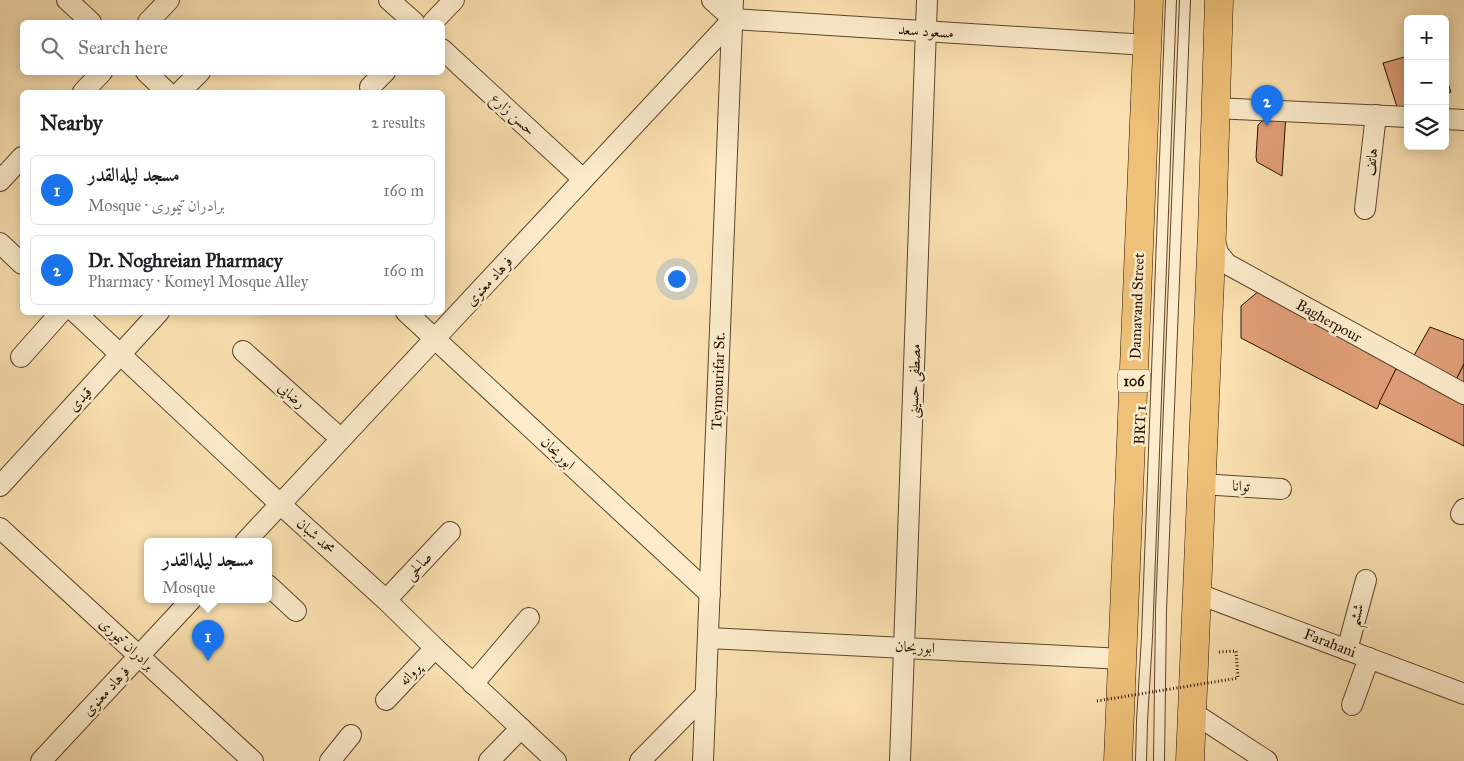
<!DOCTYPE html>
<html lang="en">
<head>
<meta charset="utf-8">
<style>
  body { margin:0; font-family:"IM FELL Great Primer",Amiri,serif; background:#f2f2f2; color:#202124 }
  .controls { position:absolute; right:15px; top:15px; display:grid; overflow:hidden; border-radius:8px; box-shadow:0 2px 12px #0003 }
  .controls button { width:45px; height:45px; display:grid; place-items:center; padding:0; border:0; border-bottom:1px solid #e0e0e0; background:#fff; color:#202124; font:25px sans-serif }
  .you { position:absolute; left:676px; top:278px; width:18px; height:18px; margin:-12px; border:4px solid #fff; border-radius:50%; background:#1a73e8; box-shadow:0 0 0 8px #1a73e833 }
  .badge { display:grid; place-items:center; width:32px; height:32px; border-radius:50%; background:#1a73e8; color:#fff; font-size:16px; font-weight:700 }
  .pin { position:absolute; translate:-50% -41px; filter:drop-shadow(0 1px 2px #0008) }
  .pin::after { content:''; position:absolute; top:26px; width:18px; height:15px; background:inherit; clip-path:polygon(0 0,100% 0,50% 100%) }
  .popup { position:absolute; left:144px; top:538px; width:128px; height:65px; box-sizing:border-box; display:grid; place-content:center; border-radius:8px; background:#fff; filter:drop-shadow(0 1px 4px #0005); font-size:16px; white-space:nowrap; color:#757577 }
  .popup b { font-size:19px; color:#202124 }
  .popup::after { content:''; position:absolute; left:50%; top:100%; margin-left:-10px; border:10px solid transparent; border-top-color:#fff }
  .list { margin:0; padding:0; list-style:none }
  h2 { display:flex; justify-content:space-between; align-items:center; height:65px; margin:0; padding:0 20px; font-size:21px }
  h2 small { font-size:16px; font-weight:400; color:#757577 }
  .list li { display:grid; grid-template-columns:32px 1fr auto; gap:15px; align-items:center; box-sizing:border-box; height:70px; margin:0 10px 10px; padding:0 10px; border:1px solid #e0e0e0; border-radius:8px }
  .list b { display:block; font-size:19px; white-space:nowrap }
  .list p { margin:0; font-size:16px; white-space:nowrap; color:#757577 }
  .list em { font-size:16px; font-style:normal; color:#757577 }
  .icon { flex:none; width:28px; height:28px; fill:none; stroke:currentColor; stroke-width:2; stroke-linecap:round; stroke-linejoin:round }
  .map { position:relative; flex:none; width:1464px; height:761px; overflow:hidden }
  .search { position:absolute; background:#fff; box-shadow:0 2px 12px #0003; left:20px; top:20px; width:425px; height:55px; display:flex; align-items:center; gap:12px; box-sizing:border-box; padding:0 18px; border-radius:8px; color:#757577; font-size:19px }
  .panel { position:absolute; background:#fff; box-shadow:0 2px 12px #0003; left:20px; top:90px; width:425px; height:225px; border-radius:8px }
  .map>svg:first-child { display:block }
  .building { fill:#df9e77; stroke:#271200 }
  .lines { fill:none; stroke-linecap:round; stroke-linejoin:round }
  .lane-casing { stroke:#5c462c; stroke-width:12 }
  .street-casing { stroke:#5c462c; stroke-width:22 }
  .primary-casing { stroke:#271200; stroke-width:29 }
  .path { stroke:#271200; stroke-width:3; stroke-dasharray:1 2.5; stroke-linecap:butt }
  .lane { stroke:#fceccc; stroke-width:10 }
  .street { stroke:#fceccc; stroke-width:20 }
  .primary { stroke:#eec078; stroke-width:28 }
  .path-bridge { stroke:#271200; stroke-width:3; stroke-dasharray:1 2.5; stroke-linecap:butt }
  .labels { text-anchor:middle; stroke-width:5; stroke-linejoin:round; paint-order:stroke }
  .shield { fill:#fceccc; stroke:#67533d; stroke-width:1 }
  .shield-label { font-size:14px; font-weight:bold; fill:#271200 }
  .street-label { font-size:15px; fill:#271200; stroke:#fceccc }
</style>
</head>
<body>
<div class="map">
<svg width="1464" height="761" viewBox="0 0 1464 761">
  <rect width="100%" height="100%" fill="#fbe1b1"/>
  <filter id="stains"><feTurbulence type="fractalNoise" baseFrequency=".004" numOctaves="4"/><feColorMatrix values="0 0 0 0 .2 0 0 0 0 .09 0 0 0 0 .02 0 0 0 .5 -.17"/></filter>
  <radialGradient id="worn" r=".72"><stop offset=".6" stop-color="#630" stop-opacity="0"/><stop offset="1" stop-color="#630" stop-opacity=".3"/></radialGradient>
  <g class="building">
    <polygon points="1408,56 1408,107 1398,110 1383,63"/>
    <polygon points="1445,75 1451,92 1445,94"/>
    <polygon points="1269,114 1286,114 1282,176 1257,162 1256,157 1258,125"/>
    <polygon points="1260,290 1398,365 1377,409 1241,338 1241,306"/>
    <polygon points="1430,327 1464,340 1464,364 1455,382 1412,359"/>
    <polygon points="1464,364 1464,387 1455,382"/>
    <polygon points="1398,365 1464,401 1464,446 1379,403"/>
  </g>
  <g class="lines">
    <defs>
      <g id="lane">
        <polyline points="1141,761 1142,721 1147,637 1171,0"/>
        <polyline points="1159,761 1161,611 1185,0"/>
      </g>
      <g id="street">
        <polyline points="67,0 91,22"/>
        <polyline points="389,0 414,22"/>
        <polyline points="712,0 733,19 1147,45"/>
        <polyline points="148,22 169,0"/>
        <polyline points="433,22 454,0"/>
        <polyline points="442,49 583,179"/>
        <polyline points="146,72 167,92"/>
        <polyline points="370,87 385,72"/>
        <polyline points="83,92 102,72"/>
        <polyline points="180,92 200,72"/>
        <polyline points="1215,108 1408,117"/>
        <polyline points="1445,119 1464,120"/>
        <polyline points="0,181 22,157"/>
        <polyline points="1365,209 1376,115"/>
        <polyline points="1214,237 1218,253 1227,264 1464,394"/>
        <polyline points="0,243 22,264"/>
        <polyline points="75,312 280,504 386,600 435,648 556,761"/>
        <polyline points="406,312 710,594"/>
        <polyline points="243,351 341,439"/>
        <polyline points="21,357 61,312"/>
        <polyline points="1201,484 1281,489"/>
        <polyline points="0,486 159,312"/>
        <polyline points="1461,514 1464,509"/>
        <polyline points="0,528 253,761"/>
        <polyline points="245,542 733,19"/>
        <polyline points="268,585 296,611"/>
        <polyline points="1196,593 1464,694"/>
        <polyline points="386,600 450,532"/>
        <polyline points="708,638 1123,659"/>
        <polyline points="1347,650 1366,580"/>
        <polyline points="473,684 529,618"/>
        <polyline points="386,700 435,648"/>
        <polyline points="1352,705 1369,658"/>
        <polyline points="1192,712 1267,761"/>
        <polyline points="41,761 191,600"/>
        <polyline points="330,761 351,735"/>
        <polyline points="489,761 521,728"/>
        <polyline points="640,761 706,694"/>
        <polyline points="703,761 733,0"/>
        <polyline points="900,761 927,0"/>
      </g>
      <g id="primary">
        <polyline points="1118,761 1149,0"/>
        <polyline points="1190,761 1212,231 1219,0"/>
      </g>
    </defs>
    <use href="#lane" class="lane-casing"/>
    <use href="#street" class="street-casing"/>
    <use href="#primary" class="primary-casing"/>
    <polyline class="path" points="1219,652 1236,651 1238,678"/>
    <use href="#lane" class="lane"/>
    <use href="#street" class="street"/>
    <use href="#primary" class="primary"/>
    <polyline class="path-bridge" points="1097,701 1238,678"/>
  </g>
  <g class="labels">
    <rect class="shield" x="1118" y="369.5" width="32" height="23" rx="4"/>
    <g class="shield-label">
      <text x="1134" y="386">106</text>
    </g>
    <g class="street-label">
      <text transform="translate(926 31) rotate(4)" y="5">مسعود سعد</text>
      <text transform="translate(513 114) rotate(43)" y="5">حسن زارع</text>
      <text transform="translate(1371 162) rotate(-83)" y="5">هاتف</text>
      <text transform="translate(489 281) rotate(-47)" y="5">فرهاد معنوی</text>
      <text transform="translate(1137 306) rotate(-88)" y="5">Damavand Street</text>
      <text transform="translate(1329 321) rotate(29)" y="5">Bagherpour</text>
      <text transform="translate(718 381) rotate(-88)" y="5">Teymourifar St.</text>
      <text transform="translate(914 381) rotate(-88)" y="5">مصطفی حسینی</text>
      <text transform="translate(292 395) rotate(42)" y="5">رضایی</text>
      <text transform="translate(80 399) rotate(-47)" y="5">قیدی</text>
      <text transform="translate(1140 425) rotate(-88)" y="5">BRT 1</text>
      <text transform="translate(558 453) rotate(43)" y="5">ابوریحان</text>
      <text transform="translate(1241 486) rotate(3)" y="5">توانا</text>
      <text transform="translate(316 536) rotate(42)" y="5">محمد شبان</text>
      <text transform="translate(418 566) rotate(-47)" y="5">صالحی</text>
      <text transform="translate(1356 615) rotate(-75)" y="5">ششم</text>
      <text transform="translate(1330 643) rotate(21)" y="5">Farahani</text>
      <text transform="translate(127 644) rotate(43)" y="5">برادران تیموری</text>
      <text transform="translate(915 647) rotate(3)" y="5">ابوریحان</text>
      <text transform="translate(410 674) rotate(-47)" y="5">پروانه</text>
      <text transform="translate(106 691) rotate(-47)" y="5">فرهاد معنوی</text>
    </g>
  </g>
  <rect width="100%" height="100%" filter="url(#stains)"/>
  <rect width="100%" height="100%" fill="url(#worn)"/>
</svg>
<div class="controls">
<button>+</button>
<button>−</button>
<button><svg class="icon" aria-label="layers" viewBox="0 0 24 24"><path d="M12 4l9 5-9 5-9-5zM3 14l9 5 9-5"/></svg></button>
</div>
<div class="you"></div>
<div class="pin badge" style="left:208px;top:661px">1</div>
<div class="popup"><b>مسجد لیله‌القدر</b>Mosque</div>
<div class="pin badge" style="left:1267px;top:126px">2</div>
<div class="search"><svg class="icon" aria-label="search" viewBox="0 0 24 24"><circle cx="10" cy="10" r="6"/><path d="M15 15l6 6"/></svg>Search here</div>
<section class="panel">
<h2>Nearby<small>2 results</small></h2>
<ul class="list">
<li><span class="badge">1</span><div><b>مسجد لیله‌القدر</b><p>Mosque · برادران تیموری</p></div><em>160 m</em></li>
<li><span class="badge">2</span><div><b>Dr. Noghreian Pharmacy</b><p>Pharmacy · Komeyl Mosque Alley</p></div><em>160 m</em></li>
</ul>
</section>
</div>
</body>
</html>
